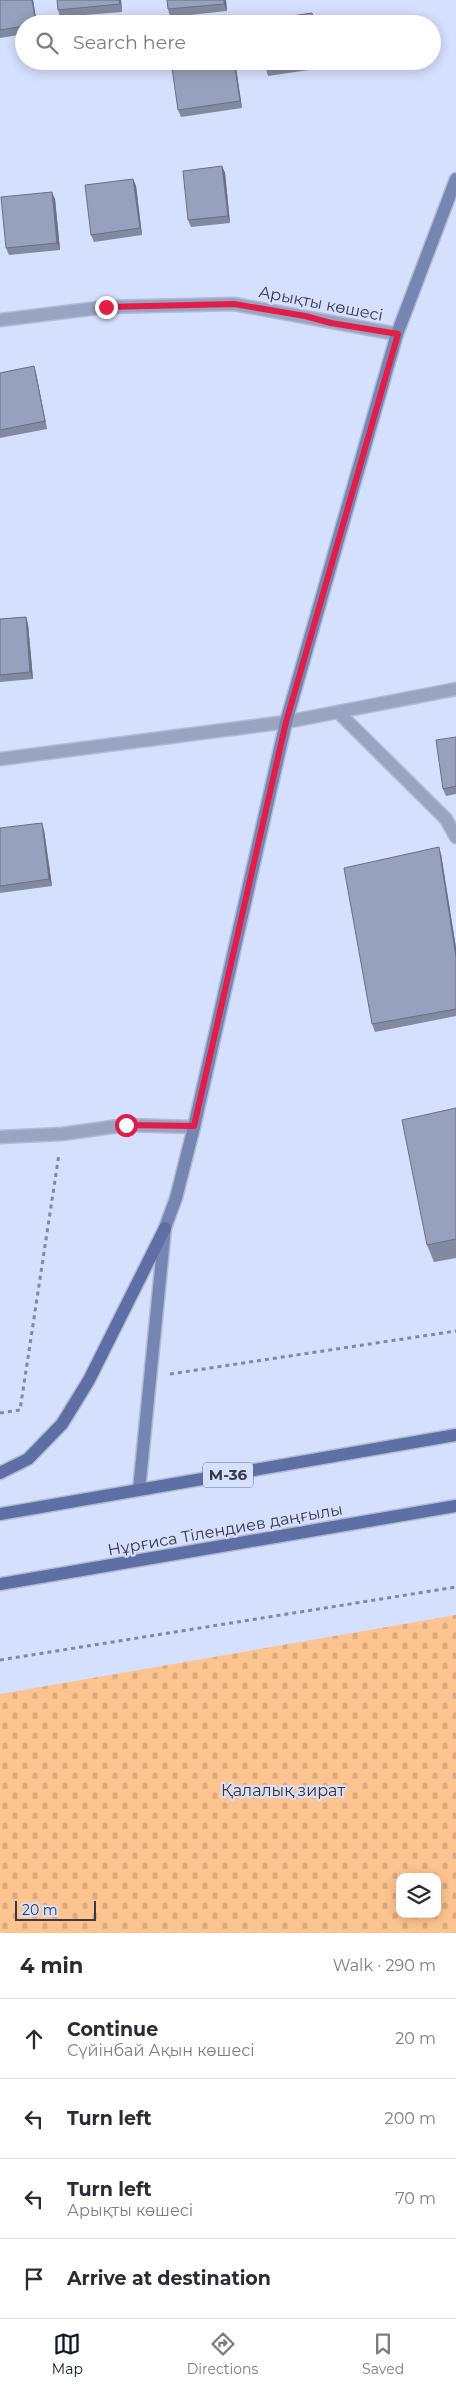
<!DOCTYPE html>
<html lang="en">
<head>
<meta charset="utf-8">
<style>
  body { margin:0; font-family:Montserrat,sans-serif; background:#f7f7f7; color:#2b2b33 }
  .controls { position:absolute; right:15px; bottom:15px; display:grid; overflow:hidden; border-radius:10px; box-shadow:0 2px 12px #0003 }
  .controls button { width:45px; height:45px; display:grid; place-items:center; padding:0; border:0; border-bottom:1px solid #e1e1e2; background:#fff; color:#2b2b33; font:25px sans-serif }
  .scale { position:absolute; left:15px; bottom:12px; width:81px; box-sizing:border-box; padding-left:5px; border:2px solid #363a46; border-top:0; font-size:14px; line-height:18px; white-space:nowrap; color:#363a46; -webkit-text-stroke:4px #d5dffe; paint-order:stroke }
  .stop { position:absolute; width:15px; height:15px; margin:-11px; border:4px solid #e11d48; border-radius:50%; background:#fff }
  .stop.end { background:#e11d48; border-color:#fff; box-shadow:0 1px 5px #0008 }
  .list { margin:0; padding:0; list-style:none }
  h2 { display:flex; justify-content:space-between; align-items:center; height:65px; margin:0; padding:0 20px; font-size:21px }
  h2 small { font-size:16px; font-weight:400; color:#7c7c81 }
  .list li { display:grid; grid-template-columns:32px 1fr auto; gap:15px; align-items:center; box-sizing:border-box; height:80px; padding:0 20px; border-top:1px solid #e1e1e2 }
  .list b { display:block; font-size:19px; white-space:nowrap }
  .list p { margin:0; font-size:16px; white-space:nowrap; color:#7c7c81 }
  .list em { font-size:16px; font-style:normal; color:#7c7c81 }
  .icon { flex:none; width:28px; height:28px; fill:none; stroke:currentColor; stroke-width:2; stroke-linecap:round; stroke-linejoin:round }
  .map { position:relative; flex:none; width:456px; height:1933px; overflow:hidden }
  .search { position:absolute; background:#fff; box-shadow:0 2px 12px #0003; left:15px; right:15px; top:15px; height:55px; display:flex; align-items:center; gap:12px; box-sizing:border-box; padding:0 18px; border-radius:28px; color:#7c7c81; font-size:19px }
  .sheet { height:385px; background:#fff }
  nav { display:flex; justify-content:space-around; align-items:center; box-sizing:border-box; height:70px; border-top:1px solid #e1e1e2; background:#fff; font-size:14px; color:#7c7c81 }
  nav a { display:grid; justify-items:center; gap:2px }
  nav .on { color:#111827 }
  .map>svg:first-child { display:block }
  .cemetery { fill:url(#cemetery-stones); fill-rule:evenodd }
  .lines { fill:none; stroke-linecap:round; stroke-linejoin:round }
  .lane-casing { stroke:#b2bbd6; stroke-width:15 }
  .street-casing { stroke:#b2bbd6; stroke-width:15 }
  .secondary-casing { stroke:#b2bbd6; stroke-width:15 }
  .primary-casing { stroke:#b2bbd6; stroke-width:15 }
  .path { stroke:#82889d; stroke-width:3; stroke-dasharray:4 4; stroke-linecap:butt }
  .lane { stroke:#99a3c2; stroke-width:12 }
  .street { stroke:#99a3c2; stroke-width:12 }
  .secondary { stroke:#7785b2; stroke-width:12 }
  .primary { stroke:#5f6fa5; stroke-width:12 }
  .wall { fill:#828aa2 }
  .shaded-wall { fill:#6a7084 }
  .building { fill:#97a0bc; stroke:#6a7084 }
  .route { stroke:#e11d48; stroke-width:6 }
  .labels { text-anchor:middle; stroke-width:4.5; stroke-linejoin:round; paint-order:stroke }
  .shield { fill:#d5dffe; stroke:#666c7d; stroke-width:1 }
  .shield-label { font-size:15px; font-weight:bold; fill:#363a46 }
  .street-label { font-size:16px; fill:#363a46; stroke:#d5dffe }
  .park-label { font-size:16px; fill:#4a3017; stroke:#d5dffe }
</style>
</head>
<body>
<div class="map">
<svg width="456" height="1933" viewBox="0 0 456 1933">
  <defs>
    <pattern id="cemetery-stones" width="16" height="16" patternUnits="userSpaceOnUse" patternTransform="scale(1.25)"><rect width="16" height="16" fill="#fec48f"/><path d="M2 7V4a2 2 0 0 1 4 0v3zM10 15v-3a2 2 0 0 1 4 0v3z" fill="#daa97d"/></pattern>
  </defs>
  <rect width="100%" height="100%" fill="#d5dffe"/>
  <path class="cemetery" d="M456 1615V1933H0V1694ZM400 1877H437V1914H400Z"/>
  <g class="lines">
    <defs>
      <g id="lane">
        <polyline points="339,713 446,819 456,837"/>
        <polyline points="0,1137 62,1134 126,1125 194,1127"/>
      </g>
      <g id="street">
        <polyline points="0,320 106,307 234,304 397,334"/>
        <polyline points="0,759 286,722 456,689"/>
      </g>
      <polyline id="secondary" points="139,1490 165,1228 176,1198 194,1127 286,722 397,334 456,179"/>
      <g id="primary">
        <polyline points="0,1473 28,1459 62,1424 89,1380 165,1228"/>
        <polyline points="0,1514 456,1435"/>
        <polyline points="0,1584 456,1506"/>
      </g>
    </defs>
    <use href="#lane" class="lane-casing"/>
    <use href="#street" class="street-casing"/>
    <use href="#secondary" class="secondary-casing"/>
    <use href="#primary" class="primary-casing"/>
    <g class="path">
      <polyline points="170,1374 456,1331"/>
      <polyline points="0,1413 20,1410 59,1154"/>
      <polyline points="0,1660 456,1587"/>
    </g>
    <use href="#lane" class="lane"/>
    <use href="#street" class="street"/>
    <use href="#secondary" class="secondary"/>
    <use href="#primary" class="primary"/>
  </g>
  <g class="wall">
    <polygon points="0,0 33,0 37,24 24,24 24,34 0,38"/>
    <polygon points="57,0 121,0 122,12 60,17 58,10"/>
    <polygon points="226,0 227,11 170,17 168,9"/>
    <polygon points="235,61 242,108 181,117 178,110"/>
    <polygon points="321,61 322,68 268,76 266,69"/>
    <polygon points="222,166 225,173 230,223 191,227 188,220"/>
    <polygon points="133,179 136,186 142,235 94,242 91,235"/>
    <polygon points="55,199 60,250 9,255 6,248"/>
    <polygon points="34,366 36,373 47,429 0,438 0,373"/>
    <polygon points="26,617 28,624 33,679 0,682 0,619"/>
    <polygon points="456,737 456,794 446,796 443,789"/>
    <polygon points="0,828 44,830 52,886 0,893"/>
    <polygon points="441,854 456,948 456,1016 375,1032 372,1024"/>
    <polygon points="456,1108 456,1258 434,1262 427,1245"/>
  </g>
  <g class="shaded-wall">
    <polygon points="32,0 33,0 37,24 36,24"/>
    <polygon points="119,0 121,0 122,12"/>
    <polygon points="224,0 226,0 227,11 224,4"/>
    <polygon points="234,61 235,61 242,108 240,101"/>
    <polygon points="222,166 225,173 230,223 228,216"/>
    <polygon points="133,179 136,186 142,235 140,228"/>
    <polygon points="52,192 55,199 60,250 57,243"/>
    <polygon points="34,366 36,373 47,429 45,421"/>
    <polygon points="26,617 28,624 33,679 30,672"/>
    <polygon points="42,823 44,830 52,886 49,879"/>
    <polygon points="439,847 441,854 456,948 456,957"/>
  </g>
  <g class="building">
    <polygon points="0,0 32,0 36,24 24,24 24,26 0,30"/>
    <polygon points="57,0 119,0 120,4 58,10"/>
    <polygon points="167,0 224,0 224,4 168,9"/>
    <polygon points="312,13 314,24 259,24 258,21"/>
    <polygon points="171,61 234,61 240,101 178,110"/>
    <polygon points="264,61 319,61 266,69"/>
    <polygon points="222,166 228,216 188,220 183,171"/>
    <polygon points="133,179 140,228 91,235 85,185"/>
    <polygon points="52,192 57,243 6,248 1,197"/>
    <polygon points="34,366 45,421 0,430 0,373"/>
    <polygon points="26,617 30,672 0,675 0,619"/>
    <polygon points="456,737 456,786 443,789 436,740"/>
    <polygon points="42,823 49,879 0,886 0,828"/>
    <polygon points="439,847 456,957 456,1009 372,1024 344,868"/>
    <polygon points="456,1108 456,1239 427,1245 402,1120"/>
  </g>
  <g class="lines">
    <polyline class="route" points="106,307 234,304 305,316 331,323 398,334 286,722 194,1126 126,1125"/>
  </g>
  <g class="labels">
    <rect class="shield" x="203" y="1462.5" width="50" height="25" rx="4"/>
    <g class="shield-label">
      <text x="228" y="1480">M-36</text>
    </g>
    <g class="street-label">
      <text transform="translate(321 303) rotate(11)" y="6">Арықты көшесі</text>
      <text transform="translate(225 1529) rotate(-10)" y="6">Нұрғиса Тілендиев даңғылы</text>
    </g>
    <g class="park-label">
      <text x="283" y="1796">Қалалық зират</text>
    </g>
  </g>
</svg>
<div class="controls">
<button><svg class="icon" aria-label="layers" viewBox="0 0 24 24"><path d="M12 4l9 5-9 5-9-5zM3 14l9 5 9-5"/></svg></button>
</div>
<div class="scale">20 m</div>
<div class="stop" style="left:126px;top:1125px"></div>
<div class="stop end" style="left:106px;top:307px"></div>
<div class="search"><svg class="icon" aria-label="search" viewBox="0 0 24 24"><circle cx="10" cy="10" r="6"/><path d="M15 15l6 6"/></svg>Search here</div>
</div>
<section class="sheet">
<h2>4 min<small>Walk · 290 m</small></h2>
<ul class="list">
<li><svg class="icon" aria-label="ahead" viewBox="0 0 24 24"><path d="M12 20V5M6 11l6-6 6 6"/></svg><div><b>Continue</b><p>Сүйінбай Ақын көшесі</p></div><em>20 m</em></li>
<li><svg class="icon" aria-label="left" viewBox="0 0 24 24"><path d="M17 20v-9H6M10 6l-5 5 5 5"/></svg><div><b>Turn left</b></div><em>200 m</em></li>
<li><svg class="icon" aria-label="left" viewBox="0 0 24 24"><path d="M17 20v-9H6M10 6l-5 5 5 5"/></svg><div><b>Turn left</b><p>Арықты көшесі</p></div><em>70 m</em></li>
<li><svg class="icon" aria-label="arrive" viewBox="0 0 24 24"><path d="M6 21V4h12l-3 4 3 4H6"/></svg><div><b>Arrive at destination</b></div></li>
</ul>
</section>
<nav>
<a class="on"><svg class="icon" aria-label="map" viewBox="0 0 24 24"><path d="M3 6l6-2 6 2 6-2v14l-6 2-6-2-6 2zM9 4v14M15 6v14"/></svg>Map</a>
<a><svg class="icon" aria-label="directions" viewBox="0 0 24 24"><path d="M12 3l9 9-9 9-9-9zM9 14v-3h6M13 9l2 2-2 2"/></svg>Directions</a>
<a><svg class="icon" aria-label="saved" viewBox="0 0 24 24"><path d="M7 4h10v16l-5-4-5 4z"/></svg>Saved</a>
</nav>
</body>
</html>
